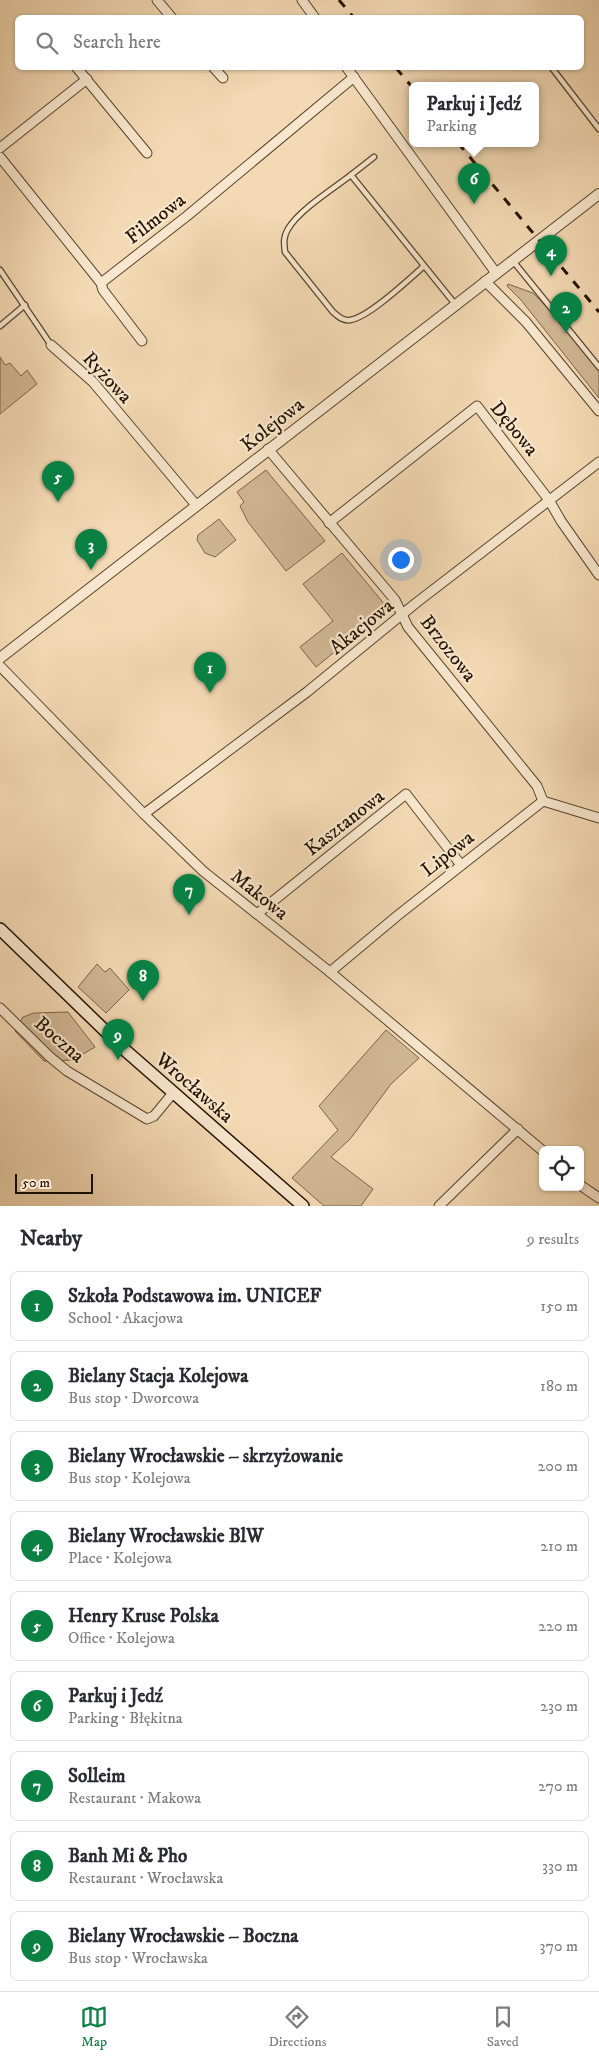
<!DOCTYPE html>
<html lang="en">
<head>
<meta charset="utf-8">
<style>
  body { margin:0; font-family:"IM FELL DW Pica",serif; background:#f2f2f3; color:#2b2b33 }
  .controls { position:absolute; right:15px; bottom:15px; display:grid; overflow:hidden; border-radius:8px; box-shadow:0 1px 4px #0004 }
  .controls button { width:45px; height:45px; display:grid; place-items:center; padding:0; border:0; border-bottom:1px solid #e1e1e2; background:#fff; color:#2b2b33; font:25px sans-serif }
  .scale { position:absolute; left:15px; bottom:12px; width:78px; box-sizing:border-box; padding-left:5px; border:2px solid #241200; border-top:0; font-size:14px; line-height:18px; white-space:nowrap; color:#241200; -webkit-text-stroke:4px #f8e7ce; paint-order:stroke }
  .you { position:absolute; left:400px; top:559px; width:18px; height:18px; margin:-12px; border:4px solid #fff; border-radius:50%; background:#1a73e8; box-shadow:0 0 0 8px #1a73e833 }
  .badge { display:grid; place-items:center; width:32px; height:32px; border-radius:50%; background:#0b8043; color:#fff; font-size:16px; font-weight:700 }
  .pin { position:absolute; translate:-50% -41px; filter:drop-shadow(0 1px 2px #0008) }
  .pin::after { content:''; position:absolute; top:26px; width:18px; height:15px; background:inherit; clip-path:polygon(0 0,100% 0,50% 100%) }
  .popup { position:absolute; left:409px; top:82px; width:130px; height:65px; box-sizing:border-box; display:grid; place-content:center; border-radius:8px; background:#fff; filter:drop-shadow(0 1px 4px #0005); font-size:16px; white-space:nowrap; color:#7c7c81 }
  .popup b { font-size:19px; color:#2b2b33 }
  .popup::after { content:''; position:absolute; left:50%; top:100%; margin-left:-10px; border:10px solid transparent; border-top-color:#fff }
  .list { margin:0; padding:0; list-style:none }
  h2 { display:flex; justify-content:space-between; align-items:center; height:65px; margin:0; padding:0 20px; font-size:21px }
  h2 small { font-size:16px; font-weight:400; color:#7c7c81 }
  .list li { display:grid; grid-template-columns:32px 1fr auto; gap:15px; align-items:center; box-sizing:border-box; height:70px; margin:0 10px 10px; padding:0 10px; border:1px solid #e1e1e2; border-radius:8px }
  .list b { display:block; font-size:19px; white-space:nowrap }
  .list p { margin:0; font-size:16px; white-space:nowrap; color:#7c7c81 }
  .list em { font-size:16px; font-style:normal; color:#7c7c81 }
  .icon { flex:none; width:28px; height:28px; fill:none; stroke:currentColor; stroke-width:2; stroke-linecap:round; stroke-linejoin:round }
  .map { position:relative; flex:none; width:599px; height:1206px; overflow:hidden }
  .search { position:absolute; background:#fff; box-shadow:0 1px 4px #0004; left:15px; right:15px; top:15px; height:55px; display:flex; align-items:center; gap:12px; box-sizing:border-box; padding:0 18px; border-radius:8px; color:#7c7c81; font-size:19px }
  .sheet { height:785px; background:#fff }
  nav { display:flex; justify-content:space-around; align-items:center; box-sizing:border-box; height:70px; border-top:1px solid #e1e1e2; background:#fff; font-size:14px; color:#7c7c81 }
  nav a { display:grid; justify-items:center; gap:2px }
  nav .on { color:#0b8043 }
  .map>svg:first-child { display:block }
  .green { fill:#d1b895; stroke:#7a654a }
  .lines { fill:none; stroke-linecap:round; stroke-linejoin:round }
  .service-casing { stroke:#58442d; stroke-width:7 }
  .minor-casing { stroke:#58442d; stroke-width:11 }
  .tertiary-casing { stroke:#58442d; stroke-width:12 }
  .secondary-casing { stroke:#241200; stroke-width:14 }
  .service { stroke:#f8e7ce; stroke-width:4.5 }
  .minor { stroke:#f8e7ce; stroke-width:9 }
  .tertiary { stroke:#f8e7ce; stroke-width:10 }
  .secondary { stroke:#f8e7ce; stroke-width:11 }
  .rail { stroke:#241200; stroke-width:3; stroke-dasharray:9 9; stroke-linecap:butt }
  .labels { text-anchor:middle; stroke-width:4.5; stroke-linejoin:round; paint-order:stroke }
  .street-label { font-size:20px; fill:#241200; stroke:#f8e7ce }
</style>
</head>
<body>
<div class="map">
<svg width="599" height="1206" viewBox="0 0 599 1206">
  <rect width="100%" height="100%" fill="#f4dab4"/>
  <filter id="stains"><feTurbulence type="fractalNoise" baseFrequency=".004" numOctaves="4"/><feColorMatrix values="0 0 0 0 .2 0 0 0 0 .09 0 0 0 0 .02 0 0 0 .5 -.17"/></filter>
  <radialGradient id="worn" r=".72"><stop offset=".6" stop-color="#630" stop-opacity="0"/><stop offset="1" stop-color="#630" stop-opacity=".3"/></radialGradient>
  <g class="green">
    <polygon points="508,284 533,293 555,316 599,371 599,398 521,300 507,286"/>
    <polygon points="0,357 5,365 10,363 21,376 27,370 37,384 0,414"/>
    <polygon points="266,470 325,541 286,571 248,522 240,506 244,502 237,492"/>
    <polygon points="219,519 236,540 215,557 205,553 197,540 198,535"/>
    <polygon points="342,553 386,606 385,611 316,667 300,647 333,621 303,584"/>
    <polygon points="97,964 105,972 110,968 129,990 106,1013 78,987"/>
    <polygon points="68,1012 95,1047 73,1060 44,1061 15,1031 23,1017 34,1013"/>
    <polygon points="386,1030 419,1058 391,1084 351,1138 331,1157 373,1189 361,1206 324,1206 292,1178 338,1130 319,1106"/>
  </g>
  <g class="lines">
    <defs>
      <g id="service">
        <polyline points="552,68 599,129"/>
        <polyline points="374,157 351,175 455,304"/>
        <path d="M351 175C333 189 299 210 288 229 283 237 284 243 285 252L333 312C339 317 343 321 350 320 368 318 408 280 423 267"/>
        <polyline points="513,261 599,367"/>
        <polyline points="0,270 51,345"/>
        <polyline points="0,326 25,305"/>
      </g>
      <g id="minor">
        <polyline points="157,0 172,18"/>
        <polyline points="302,0 315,18"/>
        <polyline points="77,68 147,153"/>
        <polyline points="214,68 223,78"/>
        <polyline points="347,68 496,273"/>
        <polyline points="0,148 87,79"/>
        <polyline points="0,157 101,283 187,216 354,77"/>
        <polyline points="485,281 526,322 599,411"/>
        <polyline points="101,283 103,290 142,341"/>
        <polyline points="51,345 93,382 196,505"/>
        <polyline points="268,449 395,600 408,627 537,786 543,801"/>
        <polyline points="329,523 477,406 549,500 561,521 599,575"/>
        <polyline points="0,666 144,814 203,871 330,972 543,1151"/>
        <polyline points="144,814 307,692 416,603 599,462"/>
        <polyline points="257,914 406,794 461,865"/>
        <polyline points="330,972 397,916 543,801 599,818"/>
        <polyline points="0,1008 50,1057 67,1071 147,1119 154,1116 173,1093"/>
        <polyline points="580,1185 599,1198"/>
        <polyline points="439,1206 518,1129"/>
      </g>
      <polyline id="tertiary" points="0,658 599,194"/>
      <polyline id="secondary" points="0,929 126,1051 303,1206"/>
    </defs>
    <use href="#service" class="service-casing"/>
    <use href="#minor" class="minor-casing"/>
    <use href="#tertiary" class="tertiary-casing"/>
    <use href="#secondary" class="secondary-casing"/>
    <use href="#service" class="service"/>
    <use href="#minor" class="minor"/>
    <use href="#tertiary" class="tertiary"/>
    <use href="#secondary" class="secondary"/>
    <g class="rail">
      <polyline points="339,0 354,18"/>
      <polyline points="396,68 413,88"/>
      <polyline points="458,143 599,312"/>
    </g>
  </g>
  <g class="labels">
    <g class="street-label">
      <text transform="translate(155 218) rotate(-38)" y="7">Filmowa</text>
      <text transform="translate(108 377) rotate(47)" y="7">Ryżowa</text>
      <text transform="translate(272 424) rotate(-38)" y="7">Kolejowa</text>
      <text transform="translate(515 428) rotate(51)" y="7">Dębowa</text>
      <text transform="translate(361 626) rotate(-39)" y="7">Akacjowa</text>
      <text transform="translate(449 648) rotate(52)" y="7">Brzozowa</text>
      <text transform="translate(344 822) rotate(-38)" y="7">Kasztanowa</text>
      <text transform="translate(447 853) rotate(-38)" y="7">Lipowa</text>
      <text transform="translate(260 894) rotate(39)" y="7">Makowa</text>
      <text transform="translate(60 1039) rotate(41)" y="7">Boczna</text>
      <text transform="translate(195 1087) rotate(41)" y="7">Wrocławska</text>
    </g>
  </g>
  <rect width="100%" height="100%" filter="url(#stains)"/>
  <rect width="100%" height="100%" fill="url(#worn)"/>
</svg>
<div class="controls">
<button><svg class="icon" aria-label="locate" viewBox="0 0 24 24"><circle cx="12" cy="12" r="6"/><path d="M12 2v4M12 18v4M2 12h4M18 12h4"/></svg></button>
</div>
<div class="scale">50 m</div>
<div class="you"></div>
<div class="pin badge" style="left:210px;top:693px">1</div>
<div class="pin badge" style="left:566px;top:333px">2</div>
<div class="pin badge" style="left:91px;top:570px">3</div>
<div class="pin badge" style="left:551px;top:276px">4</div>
<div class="pin badge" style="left:58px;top:502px">5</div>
<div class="pin badge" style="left:474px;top:204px">6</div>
<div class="popup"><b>Parkuj i Jedź</b>Parking</div>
<div class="pin badge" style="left:189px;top:915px">7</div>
<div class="pin badge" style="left:143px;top:1001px">8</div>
<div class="pin badge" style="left:118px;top:1060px">9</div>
<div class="search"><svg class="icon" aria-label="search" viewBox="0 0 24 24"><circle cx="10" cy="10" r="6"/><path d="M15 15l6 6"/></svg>Search here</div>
</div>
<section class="sheet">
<h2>Nearby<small>9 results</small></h2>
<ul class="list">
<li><span class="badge">1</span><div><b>Szkoła Podstawowa im. UNICEF</b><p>School · Akacjowa</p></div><em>150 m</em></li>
<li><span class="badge">2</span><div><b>Bielany Stacja Kolejowa</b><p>Bus stop · Dworcowa</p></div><em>180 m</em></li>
<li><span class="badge">3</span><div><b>Bielany Wrocławskie – skrzyżowanie</b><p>Bus stop · Kolejowa</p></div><em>200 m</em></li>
<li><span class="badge">4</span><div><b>Bielany Wrocławskie BlW</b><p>Place · Kolejowa</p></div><em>210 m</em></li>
<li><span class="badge">5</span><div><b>Henry Kruse Polska</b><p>Office · Kolejowa</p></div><em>220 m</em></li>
<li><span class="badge">6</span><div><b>Parkuj i Jedź</b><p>Parking · Błękitna</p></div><em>230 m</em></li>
<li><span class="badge">7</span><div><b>Solleim</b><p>Restaurant · Makowa</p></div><em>270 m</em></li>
<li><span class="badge">8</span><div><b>Banh Mi &amp; Pho</b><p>Restaurant · Wrocławska</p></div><em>330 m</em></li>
<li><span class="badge">9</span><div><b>Bielany Wrocławskie – Boczna</b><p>Bus stop · Wrocławska</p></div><em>370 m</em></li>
</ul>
</section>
<nav>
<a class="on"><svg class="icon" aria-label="map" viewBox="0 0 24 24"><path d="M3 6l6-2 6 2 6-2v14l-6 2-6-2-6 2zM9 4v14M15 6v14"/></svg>Map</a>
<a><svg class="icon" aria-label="directions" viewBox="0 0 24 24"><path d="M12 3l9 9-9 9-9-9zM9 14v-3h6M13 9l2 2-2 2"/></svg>Directions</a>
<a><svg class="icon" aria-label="saved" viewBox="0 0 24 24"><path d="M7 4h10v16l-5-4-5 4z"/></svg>Saved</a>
</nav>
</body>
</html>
